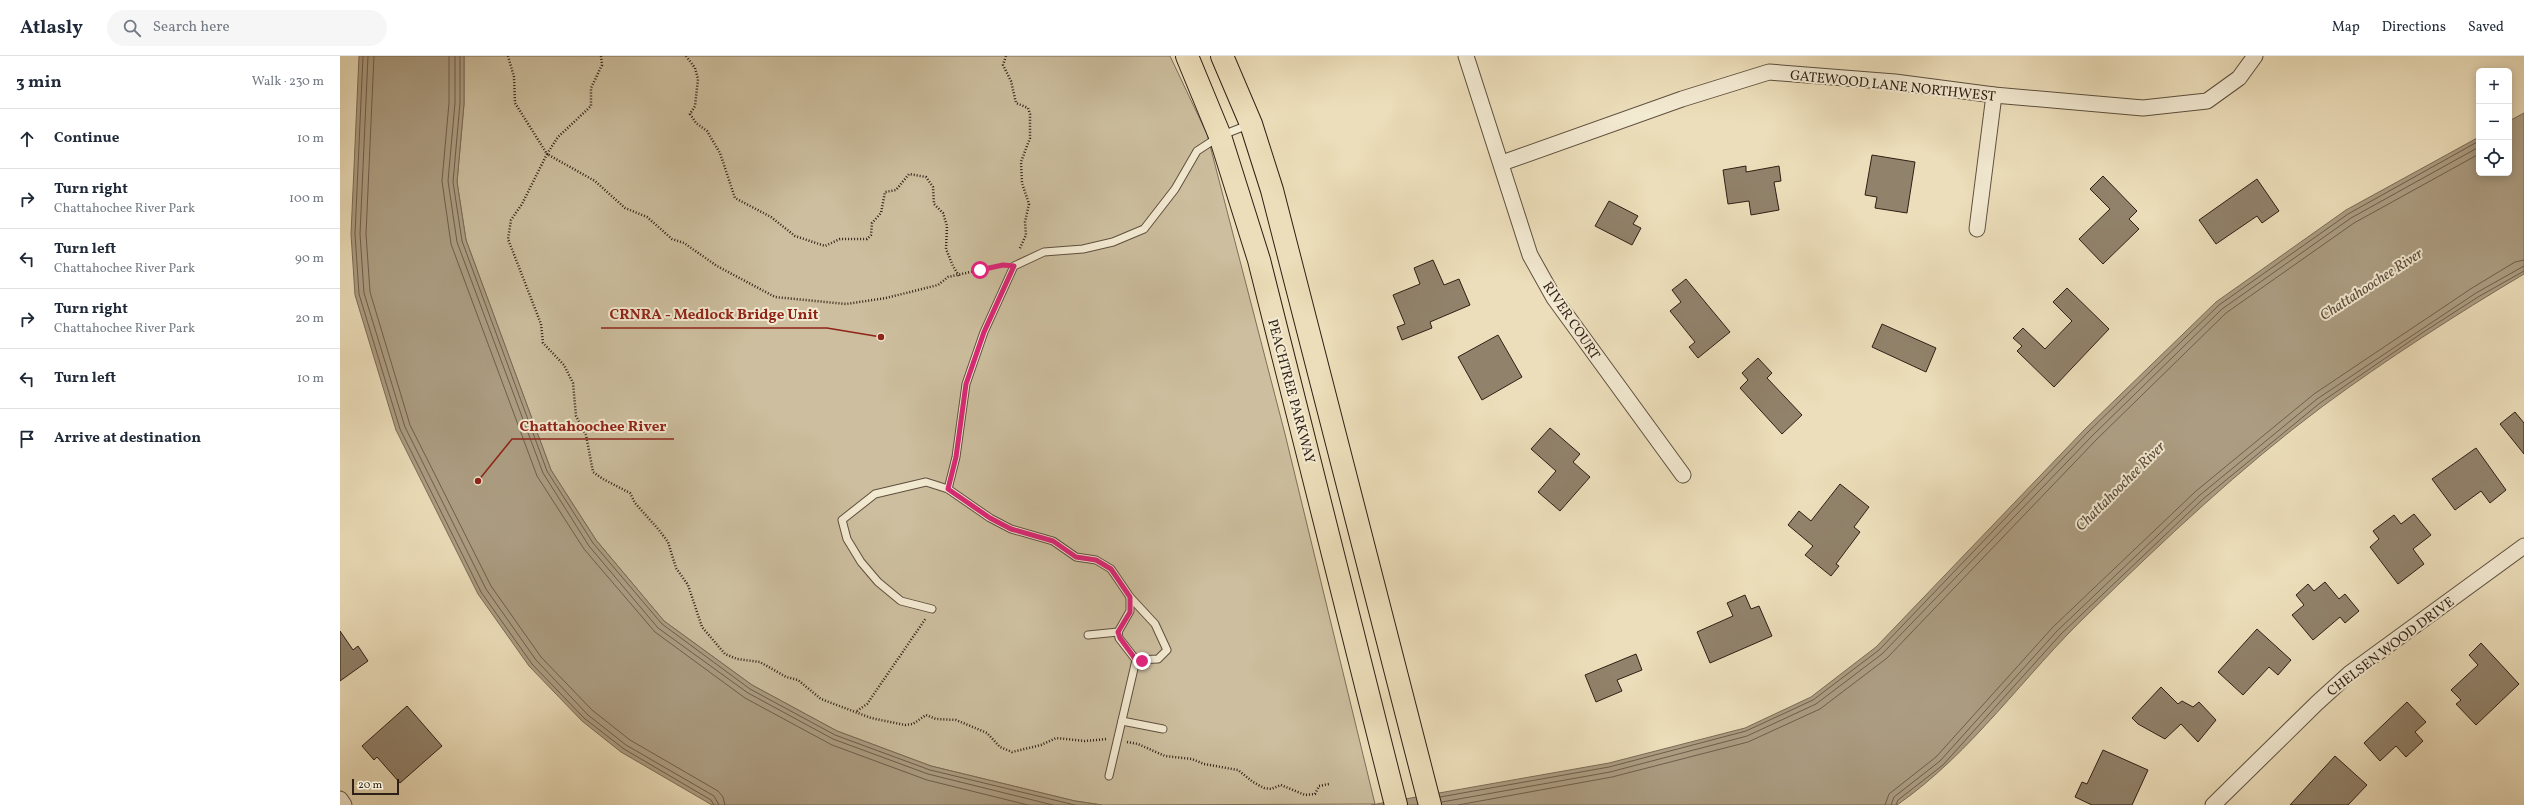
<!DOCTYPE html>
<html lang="en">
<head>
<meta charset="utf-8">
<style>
  body { margin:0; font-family:Vollkorn,serif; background:#f6f6f7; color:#1f2937 }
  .controls { position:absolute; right:12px; top:12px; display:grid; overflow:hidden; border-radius:6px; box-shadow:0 2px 10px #0003 }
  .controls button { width:36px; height:36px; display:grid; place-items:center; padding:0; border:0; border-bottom:1px solid #e0e1e3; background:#fff; color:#1f2937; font:20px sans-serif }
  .scale { position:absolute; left:12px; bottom:10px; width:47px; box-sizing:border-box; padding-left:4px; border:2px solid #2f1f15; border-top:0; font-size:11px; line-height:14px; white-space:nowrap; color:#2f1f15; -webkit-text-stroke:3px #f3ead2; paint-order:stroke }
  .stop { position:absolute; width:12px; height:12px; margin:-9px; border:3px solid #db2777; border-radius:50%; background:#fff }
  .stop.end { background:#db2777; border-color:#fff; box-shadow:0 1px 4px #0008 }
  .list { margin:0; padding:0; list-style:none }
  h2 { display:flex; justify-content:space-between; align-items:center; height:52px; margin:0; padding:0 16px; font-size:17px }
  h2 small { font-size:13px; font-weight:400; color:#747a83 }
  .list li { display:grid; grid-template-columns:26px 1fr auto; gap:12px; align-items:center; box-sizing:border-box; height:60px; padding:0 16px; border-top:1px solid #e0e1e3 }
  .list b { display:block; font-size:15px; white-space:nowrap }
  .list p { margin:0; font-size:13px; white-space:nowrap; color:#747a83 }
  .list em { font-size:13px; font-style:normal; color:#747a83 }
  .icon { flex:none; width:22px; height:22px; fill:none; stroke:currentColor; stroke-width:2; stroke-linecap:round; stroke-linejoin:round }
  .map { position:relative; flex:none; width:2184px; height:749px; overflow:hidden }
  header { display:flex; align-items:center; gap:24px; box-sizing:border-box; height:56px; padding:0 20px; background:#fff; border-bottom:1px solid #e0e1e3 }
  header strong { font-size:19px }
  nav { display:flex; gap:22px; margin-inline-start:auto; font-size:14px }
  .search { width:280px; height:36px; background:#f6f6f7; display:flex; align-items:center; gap:10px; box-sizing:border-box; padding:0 14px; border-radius:22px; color:#747a83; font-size:15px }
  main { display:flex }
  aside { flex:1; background:#fff }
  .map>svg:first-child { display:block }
  .green { fill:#ccbe9e; stroke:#7e6e5a }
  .water { fill:#ac9d82; stroke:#7a6b56 }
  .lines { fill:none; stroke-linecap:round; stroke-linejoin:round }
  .shore { stroke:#6e5e4c; stroke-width:1 }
  .building { fill:#91826b; stroke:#2f1f15 }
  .lane-casing { stroke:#5e4f3e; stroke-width:9 }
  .street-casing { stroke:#5e4f3e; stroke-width:17 }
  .highway-casing { stroke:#2f1f15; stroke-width:24 }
  .path { stroke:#2f1f15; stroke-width:2.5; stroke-dasharray:1 2; stroke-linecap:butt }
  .lane { stroke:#f3ead2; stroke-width:7 }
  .street { stroke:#f3ead2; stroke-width:15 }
  .highway { stroke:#ecdeba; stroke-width:22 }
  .route { stroke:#db2777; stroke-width:5 }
  .labels { text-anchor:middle; stroke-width:4; stroke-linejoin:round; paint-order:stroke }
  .street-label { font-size:14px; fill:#2f1f15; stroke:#f3ead2 }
  .water-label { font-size:15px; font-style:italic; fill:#5b4b3b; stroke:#f3ead2 }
  .leader { fill:none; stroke:#8f2418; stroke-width:1.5 }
  .callout-dot { fill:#8f2418; stroke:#f3ead2; stroke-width:1.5 }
  .callout-label { font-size:15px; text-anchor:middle; font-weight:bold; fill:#8f2418; stroke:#f3ead2; stroke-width:4; stroke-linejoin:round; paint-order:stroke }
</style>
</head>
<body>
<header>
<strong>Atlasly</strong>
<div class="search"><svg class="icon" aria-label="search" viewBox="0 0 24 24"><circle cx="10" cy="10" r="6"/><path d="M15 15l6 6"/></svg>Search here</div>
<nav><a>Map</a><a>Directions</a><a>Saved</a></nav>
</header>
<main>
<aside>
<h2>3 min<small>Walk · 230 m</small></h2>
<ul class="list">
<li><svg class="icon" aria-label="ahead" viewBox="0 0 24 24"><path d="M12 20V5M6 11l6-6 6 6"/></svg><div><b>Continue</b></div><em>10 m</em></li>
<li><svg class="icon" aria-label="right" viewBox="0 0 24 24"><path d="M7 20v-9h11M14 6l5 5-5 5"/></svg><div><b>Turn right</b><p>Chattahochee River Park</p></div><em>100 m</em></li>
<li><svg class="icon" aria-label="left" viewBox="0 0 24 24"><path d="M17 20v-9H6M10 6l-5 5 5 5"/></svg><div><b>Turn left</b><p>Chattahochee River Park</p></div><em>90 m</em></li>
<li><svg class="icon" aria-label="right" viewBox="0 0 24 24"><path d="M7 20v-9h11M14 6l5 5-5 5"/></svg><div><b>Turn right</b><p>Chattahochee River Park</p></div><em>20 m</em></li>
<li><svg class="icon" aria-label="left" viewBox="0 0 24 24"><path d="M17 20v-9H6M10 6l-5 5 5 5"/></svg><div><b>Turn left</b></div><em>10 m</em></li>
<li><svg class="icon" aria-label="arrive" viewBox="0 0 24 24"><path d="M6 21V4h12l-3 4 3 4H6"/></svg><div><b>Arrive at destination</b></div></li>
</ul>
</aside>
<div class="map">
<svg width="2184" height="749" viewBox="0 0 2184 749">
  <rect width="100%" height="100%" fill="#ecdeba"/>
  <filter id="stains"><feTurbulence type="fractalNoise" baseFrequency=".005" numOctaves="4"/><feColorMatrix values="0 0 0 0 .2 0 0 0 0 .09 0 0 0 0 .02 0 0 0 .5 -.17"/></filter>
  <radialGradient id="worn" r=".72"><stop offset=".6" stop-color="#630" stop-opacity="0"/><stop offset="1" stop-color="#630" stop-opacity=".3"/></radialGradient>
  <polygon class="green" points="124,0 830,0 867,78 945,378 1035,748 762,749 735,745 591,710 497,675 412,629 324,565 256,484 211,414 126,184 117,126 124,48"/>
  <g class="water">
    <polygon points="19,0 124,0 124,48 117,126 126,184 211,414 256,484 324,565 412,629 497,675 591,710 735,745 762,749 372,749 281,696 242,665 189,610 138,538 56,374 15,239 11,178"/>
    <path d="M2184 57V218C2115 259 2047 303 1983 350 1900 412 1824 484 1750 556 1684 619 1633 696 1557 749H1031L1269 707 1405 672 1471 641 1536 591 1745 373 1876 246 2006 154 2139 81V117H2169V65Z"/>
  </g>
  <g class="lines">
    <g class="shore">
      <polyline points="23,0 15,178 19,238 60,373 141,536 192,608 244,662 284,693 371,744 374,749"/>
      <polyline points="28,0 20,178 24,237 65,371 146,533 196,604 248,659 286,689 374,740 379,749"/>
      <polyline points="34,0 26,178 30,236 70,369 151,530 201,601 252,654 290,684 378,735 383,741 385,749"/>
      <polyline points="109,0 109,47 102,125 111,188 197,420 244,493 315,576 405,642 492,689 587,724 688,749"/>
      <polyline points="115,0 115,47 108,125 117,186 203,417 249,490 318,572 408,637 493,683 588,718 713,749"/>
      <polyline points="120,0 120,47 113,126 122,185 207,415 253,487 322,568 410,633 495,679 590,714 735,749"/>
      <polyline points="1100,741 1269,711 1406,675 1473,644 1539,594 1748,376 1879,249 2008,158 2139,85"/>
      <polyline points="1102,746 1270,716 1407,680 1476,648 1542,598 1752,380 1882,253 2011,162 2139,91"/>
      <polyline points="1118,749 1272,721 1408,686 1480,653 1547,602 1756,384 1886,257 2014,167 2139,98"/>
      <polyline points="1545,749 1549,738 1596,701 1713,571 1856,435 1974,338 2132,232 2175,206 2184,204"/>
      <polyline points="1551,749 1554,741 1600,705 1717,575 1860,439 1977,343 2136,237 2184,210"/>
      <polyline points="1556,749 1558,744 1603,709 1721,578 1863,443 1980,347 2082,277 2138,241 2184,215"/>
    </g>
  </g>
  <g class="building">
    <polygon points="1532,99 1575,106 1567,157 1535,152 1537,141 1525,139"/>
    <polygon points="1406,110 1406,116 1439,110 1441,125 1434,126 1439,154 1411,159 1409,145 1388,148 1383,114"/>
    <polygon points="1763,120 1797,155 1789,163 1799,173 1763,208 1739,183 1770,153 1750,133"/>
    <polygon points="1917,123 1939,155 1922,167 1917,160 1876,188 1859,164"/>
    <polygon points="1269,145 1298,160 1293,168 1301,172 1292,189 1255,170"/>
    <polygon points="1093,204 1104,229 1119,223 1130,249 1090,266 1092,272 1062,284 1057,271 1065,268 1053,239 1080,228 1074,212"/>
    <polygon points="1346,223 1390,276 1358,302 1349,291 1355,286 1330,255 1341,246 1332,234"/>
    <polygon points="1727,232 1769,273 1714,331 1677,295 1682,290 1673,282 1683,272 1705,293 1732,265 1713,246"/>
    <polygon points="1542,268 1596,292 1586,316 1532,291"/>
    <polygon points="1158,279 1182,321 1142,344 1118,301"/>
    <polygon points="1418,302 1432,317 1427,322 1462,359 1442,378 1400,332 1408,324 1402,317"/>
    <polygon points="2175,356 2184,367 2184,398 2160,368"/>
    <polygon points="1210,372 1240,398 1233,406 1250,421 1220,455 1198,436 1216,415 1191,393"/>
    <polygon points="2136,392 2166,434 2150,447 2141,435 2115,454 2092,423"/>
    <polygon points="1500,428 1529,451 1514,471 1520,476 1496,508 1499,510 1491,520 1465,499 1473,490 1448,469 1459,455 1471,465"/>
    <polygon points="2074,458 2091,479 2073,493 2084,508 2058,528 2030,491 2039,483 2033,475 2054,459 2061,468"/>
    <polygon points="1985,526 1999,543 2005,538 2019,555 2005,567 2000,561 1973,584 1952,559 1964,549 1956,539 1968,528 1974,535"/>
    <polygon points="1405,539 1411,553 1419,550 1432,580 1370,607 1357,576 1393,560 1387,547"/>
    <polygon points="1917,573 1951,604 1938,619 1929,611 1903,639 1878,616"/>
    <polygon points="0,575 13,594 18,590 28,605 0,625"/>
    <polygon points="2141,587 2179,628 2136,669 2116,648 2121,644 2111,634 2138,609 2129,599"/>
    <polygon points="1296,598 1302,614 1277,624 1282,635 1256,646 1245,619"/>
    <polygon points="1821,631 1838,648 1842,645 1853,651 1859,646 1876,664 1858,686 1841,668 1825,683 1798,668 1792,662"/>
    <polygon points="2067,646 2086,666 2075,676 2083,685 2066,701 2056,690 2040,705 2024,687"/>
    <polygon points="67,650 102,690 60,727 37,701 34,704 22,690"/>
    <polygon points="1763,694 1808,714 1792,749 1752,749 1735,741 1742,726 1747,728"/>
    <polygon points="1995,700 2027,729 2008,749 1950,749"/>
  </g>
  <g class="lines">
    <defs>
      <g id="lane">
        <polyline points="608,433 616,401 626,328 644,276 674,210 704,196 743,193 773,186 804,173 835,133 857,95 880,80 908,69"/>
        <polyline points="592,553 561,545 538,526 521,506 507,483 502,464 535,438 586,426 608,433 650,462 671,473 713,485 736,501 756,504 771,513 790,541 815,568 827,594 818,603 796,604 779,582 778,576"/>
        <polyline points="748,579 778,576 790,555 790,541"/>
        <polyline points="782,665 823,673"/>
        <polyline points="769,720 796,604"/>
      </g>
      <g id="street">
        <polyline points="1126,0 1190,199 1214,242 1343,419"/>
        <polyline points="1162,107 1342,43 1429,16 1555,26 1654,39 1803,52 1867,45 1899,22 1915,0"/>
        <polyline points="1637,173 1654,39"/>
        <polyline points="0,743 4,749"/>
        <polyline points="1873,749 1977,647 2010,617 2184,490"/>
      </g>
      <g id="highway">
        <polyline points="847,0 880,80 919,204 1056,749"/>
        <polyline points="882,0 911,68 932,134 1090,749"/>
      </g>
    </defs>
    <use href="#lane" class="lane-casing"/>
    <use href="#street" class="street-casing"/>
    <use href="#highway" class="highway-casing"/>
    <g class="path">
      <polyline points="168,0 174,21 175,47 207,98 182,148 171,164 168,183 201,268 203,287 224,309 233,327 236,360 246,379 253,416 263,423 290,437 295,447 319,474 328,486 336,512 348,529 362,571 385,598 397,603 420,606 446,621 458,624 481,643 531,662 565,669 573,668 586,659 596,663 616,664 640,674 647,677 660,691 672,696 701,689 716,682 745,685 767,683"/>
      <polyline points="261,0 262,9 251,32 251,50 218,81 207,98 255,125 285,152 307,161 332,183 344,187 377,210 435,241 506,248 546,242 598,229 608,221 662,209"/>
      <polyline points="346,0 355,12 358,23 355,50 350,58 356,67 367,75 380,97 395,142 431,161 455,180 485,190 500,183 527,183 531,179 532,167 541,157 545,136 556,134 569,118 586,121 593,131 594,148 603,157 607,170 606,193 613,210 619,220"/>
      <polyline points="666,0 663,9 671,25 676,47 688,52 690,58 690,82 681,106 682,127 689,148 685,166 686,179 679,194"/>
      <polyline points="517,655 527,648 586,562"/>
      <polyline points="787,686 798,688 825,700 852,703 864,708 898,714 913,726 924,732 931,733 941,729 965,739 975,738 979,730 989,728"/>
    </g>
    <use href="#lane" class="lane"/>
    <use href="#street" class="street"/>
    <use href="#highway" class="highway"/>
  </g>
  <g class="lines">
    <polyline class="route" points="640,214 663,209 674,210 644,276 626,328 616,401 608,433 650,462 671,473 713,485 736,501 756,504 771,513 790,541 790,556 778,576 780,582 796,604 802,605"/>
  </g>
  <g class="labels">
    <g class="street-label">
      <text transform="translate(1553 29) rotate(6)" y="5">GATEWOOD LANE NORTHWEST</text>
      <text transform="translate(1232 264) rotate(56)" y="5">RIVER COURT</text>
      <text transform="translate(952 335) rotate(75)" y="5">PEACHTREE PARKWAY</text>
      <text transform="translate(2050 590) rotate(-37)" y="5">CHELSEN WOOD DRIVE</text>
    </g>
    <g class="water-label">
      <text transform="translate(2031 228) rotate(-33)" y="5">Chattahoochee River</text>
      <text transform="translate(1780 430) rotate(-45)" y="5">Chattahoochee River</text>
    </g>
  </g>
  <path class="leader" d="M541 281L487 272H261M138 425L172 383H334"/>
  <g class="callout-dot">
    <circle cx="541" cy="281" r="4"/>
    <circle cx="138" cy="425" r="4"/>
  </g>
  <g class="callout-label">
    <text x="374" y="263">CRNRA - Medlock Bridge Unit</text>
    <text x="253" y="375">Chattahoochee River</text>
  </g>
  <rect width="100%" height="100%" filter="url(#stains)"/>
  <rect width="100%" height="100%" fill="url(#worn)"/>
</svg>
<div class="controls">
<button>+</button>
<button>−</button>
<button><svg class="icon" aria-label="locate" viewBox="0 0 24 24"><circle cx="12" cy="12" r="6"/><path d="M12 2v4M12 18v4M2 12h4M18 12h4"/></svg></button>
</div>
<div class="scale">20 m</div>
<div class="stop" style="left:640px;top:214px"></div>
<div class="stop end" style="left:802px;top:605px"></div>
</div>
</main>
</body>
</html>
